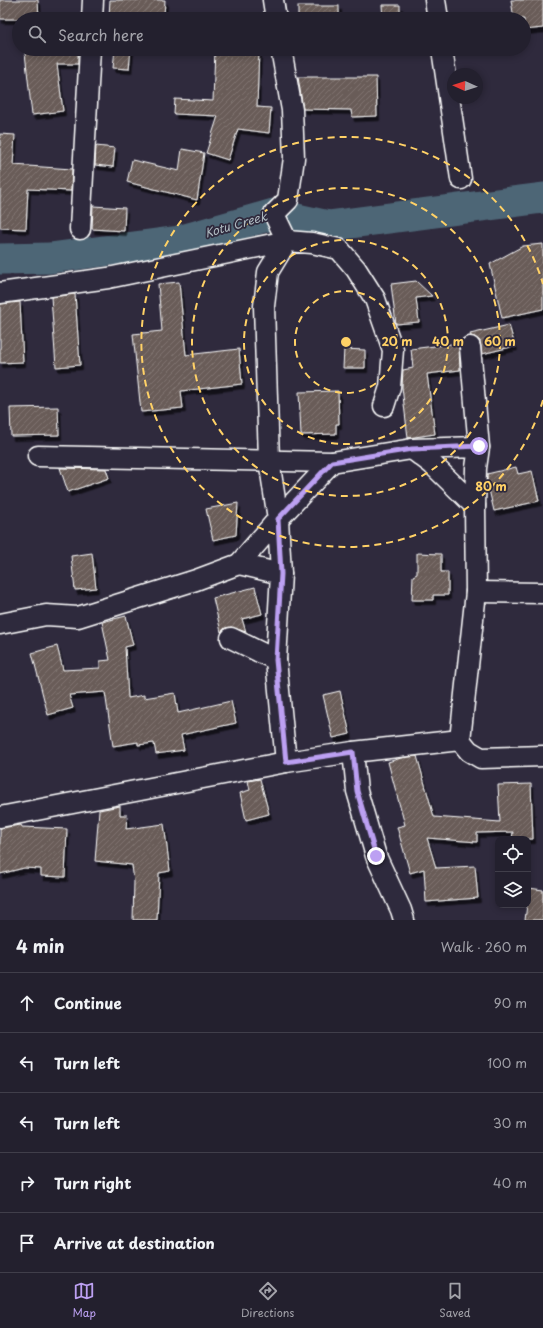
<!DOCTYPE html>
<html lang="en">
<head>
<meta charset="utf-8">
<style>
  body { margin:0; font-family:"Playpen Sans",sans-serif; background:#2f2d3a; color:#f1f3f6 }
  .controls { position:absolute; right:12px; bottom:12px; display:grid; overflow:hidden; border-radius:8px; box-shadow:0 2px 6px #0003 }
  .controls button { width:36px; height:36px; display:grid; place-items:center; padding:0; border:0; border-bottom:1px solid #403e4a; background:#23202e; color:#f1f3f6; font:20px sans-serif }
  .compass { position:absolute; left:447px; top:68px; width:36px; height:36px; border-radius:50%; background:#23202e; box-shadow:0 2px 6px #0003; rotate:273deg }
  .stop { position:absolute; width:12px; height:12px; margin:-9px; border:3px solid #bca0f2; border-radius:50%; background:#fff }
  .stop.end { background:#bca0f2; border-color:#fff; box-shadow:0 1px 4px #0008 }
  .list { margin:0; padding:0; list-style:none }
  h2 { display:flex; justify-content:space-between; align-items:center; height:52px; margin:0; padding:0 16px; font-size:17px }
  h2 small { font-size:13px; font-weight:400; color:#a3a3aa }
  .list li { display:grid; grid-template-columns:26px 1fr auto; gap:12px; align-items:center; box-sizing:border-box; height:60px; padding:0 16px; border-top:1px solid #403e4a }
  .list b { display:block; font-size:15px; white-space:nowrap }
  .list em { font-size:13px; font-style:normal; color:#a3a3aa }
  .icon { flex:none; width:22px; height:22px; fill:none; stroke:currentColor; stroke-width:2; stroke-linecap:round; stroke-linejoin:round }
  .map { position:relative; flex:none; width:543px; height:920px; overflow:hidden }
  .search { position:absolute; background:#23202e; box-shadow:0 2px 6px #0003; left:12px; right:12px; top:12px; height:44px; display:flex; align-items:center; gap:10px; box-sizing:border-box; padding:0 14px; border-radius:22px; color:#a3a3aa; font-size:15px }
  .sheet { height:352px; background:#23202e }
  nav { display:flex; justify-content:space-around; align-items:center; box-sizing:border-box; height:56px; border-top:1px solid #403e4a; background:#23202e; font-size:11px; color:#a3a3aa }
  nav a { display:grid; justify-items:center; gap:2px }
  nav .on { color:#bca0f2 }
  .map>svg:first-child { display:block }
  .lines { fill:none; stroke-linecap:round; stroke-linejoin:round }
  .river { stroke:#4d6676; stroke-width:31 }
  .building { fill:url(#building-hatch); stroke:#fff; filter:url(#shadow) }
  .street-casing { stroke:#fff; stroke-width:23 }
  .street { stroke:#2f2a3d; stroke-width:20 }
  .route { stroke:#bca0f2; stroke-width:5 }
  .ring { fill:none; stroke:#ffd166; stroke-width:2; stroke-dasharray:7 5 }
  .labels { text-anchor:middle; stroke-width:3.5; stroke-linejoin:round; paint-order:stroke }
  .water-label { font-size:12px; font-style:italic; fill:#afbac1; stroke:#2f2a3d }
  .centre { fill:#ffd166; stroke:#2f2a3d; stroke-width:2 }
  .ring-label { font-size:12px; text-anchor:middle; font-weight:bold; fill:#ffd166; stroke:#2f2a3d; stroke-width:3.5; stroke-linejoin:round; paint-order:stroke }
</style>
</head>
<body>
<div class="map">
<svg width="543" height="920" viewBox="0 0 543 920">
  <defs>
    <pattern id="building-hatch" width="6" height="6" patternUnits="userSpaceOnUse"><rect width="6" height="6" fill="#695c58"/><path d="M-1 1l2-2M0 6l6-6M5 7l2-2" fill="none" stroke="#807471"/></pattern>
    <filter id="shadow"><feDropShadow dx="2.5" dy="4.5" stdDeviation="0" flood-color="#0009"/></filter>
  </defs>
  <rect width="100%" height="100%" fill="#2f2a3d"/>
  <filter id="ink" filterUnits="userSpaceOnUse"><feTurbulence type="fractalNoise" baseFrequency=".025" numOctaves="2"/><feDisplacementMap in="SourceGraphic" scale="8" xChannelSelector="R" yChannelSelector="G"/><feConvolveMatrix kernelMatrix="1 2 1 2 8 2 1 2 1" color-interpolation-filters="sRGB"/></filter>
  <g filter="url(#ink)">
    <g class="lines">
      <polyline class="river" points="0,259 50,258 179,241 274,214 328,226 543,198"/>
    </g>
    <g class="building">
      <polygon points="0,0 38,0 39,19 0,19"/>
      <polygon points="110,0 165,0 164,17 109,16"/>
      <polygon points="511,0 543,0 543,28 524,30 524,19 514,19"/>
      <polygon points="382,5 400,5 400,19 383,19"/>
      <rect x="298" y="6" width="41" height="13"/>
      <polygon points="58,49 78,49 78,64 57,64 63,111 32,115 25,53"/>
      <polygon points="115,49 131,49 129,69 113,68"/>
      <polygon points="215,49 259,49 257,107 271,108 269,133 238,129 228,160 206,153 218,116 174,114 175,99 213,101"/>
      <polygon points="298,77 376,77 377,116 352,117 351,110 303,109"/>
      <polygon points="0,134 15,135 13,165 72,169 71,191 28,189 26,229 0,228"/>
      <polygon points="96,146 115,148 113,167 95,165"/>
      <polygon points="182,149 204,153 197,200 127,182 132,160 179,171"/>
      <polygon points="93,206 125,208 124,231 92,229"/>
      <polygon points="543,244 543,309 502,318 490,264 523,246"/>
      <polygon points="416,281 432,296 416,298 419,322 396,324 391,284"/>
      <polygon points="179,282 186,355 239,349 242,384 181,391 183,408 141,412 133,334 162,331 158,284"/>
      <polygon points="75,294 80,365 56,367 51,297"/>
      <polygon points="20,302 23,362 0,363 0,304"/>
      <polygon points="509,325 515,346 482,354 480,341 475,337 471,336 470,334"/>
      <polygon points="459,343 459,348 460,370 427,374 435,434 408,438 402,387 403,370 413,368 411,349"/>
      <polygon points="344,349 365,350 365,368 343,368"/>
      <polygon points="338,391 339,424 336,424 336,434 301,435 299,392"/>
      <polygon points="58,407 59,435 11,436 10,408"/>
      <polygon points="516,467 518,474 532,471 539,501 494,511 487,481 487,474"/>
      <polygon points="60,468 106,469 109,478 68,492"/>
      <polygon points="238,503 236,535 213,540 206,509"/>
      <polygon points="92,553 96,588 75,590 71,556"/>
      <polygon points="417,553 441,554 441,572 448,572 448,595 433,595 433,600 412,600 413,576 417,574"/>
      <polygon points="255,587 262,614 242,619 246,632 231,627 225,628 221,632 213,598"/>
      <polygon points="126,616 133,645 125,647 128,698 144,695 144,698 175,693 178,713 231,701 236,723 181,735 184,750 156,754 154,743 138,745 138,742 113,746 105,692 69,695 73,708 48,715 32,653 57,646 63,670 100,668 100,661 110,660 102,622"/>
      <polygon points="340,691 350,734 333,738 323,695"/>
      <polygon points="417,756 434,817 500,822 498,785 531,784 533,839 512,839 513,832 477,833 477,842 427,838 436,868 475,866 478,898 426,902 424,869 410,873 397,827 405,825 388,762 401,758"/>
      <polygon points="260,779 269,814 246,820 240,793 250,790 248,781"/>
      <polygon points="120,806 120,815 127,815 126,829 164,824 170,871 159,873 157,920 133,920 134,882 132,865 95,861 99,810"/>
      <polygon points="21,825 22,827 67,829 65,877 41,876 41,869 24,868 0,874 0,828"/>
      <polygon points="529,888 543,890 543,920 525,920 527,905 528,905"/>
    </g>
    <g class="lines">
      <defs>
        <g id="street">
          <polyline points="273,0 276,19"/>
          <polyline points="435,0 438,19"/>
          <polyline points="92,19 93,0"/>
          <polyline points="442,49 461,179"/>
          <polyline points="80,229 90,49"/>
          <polyline points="0,293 108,278 287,241 274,214 288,200 294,158 292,110 281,49"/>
          <polyline points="470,347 479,447"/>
          <polyline points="412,449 432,464 475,506"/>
          <polyline points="38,456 332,462"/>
          <polyline points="239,564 281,574"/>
          <polyline points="476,592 543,593"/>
          <polyline points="0,624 46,615 78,617 196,580 239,564 278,519 332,462 412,449 479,447 476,468 475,506 476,592 460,740"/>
          <polyline points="231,638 276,660 286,762"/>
          <polyline points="276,660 281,574 278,519 269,460 264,306 268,272 287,241 312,243 339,249 356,269 375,299 393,350 390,387 384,406"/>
          <polyline points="353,752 357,791 376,856 401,910 404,920"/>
          <polyline points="0,817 286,762 353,752 460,740 469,751 481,758 543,756"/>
        </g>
      </defs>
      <use href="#street" class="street-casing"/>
      <use href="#street" class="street"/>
    </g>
  </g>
  <g class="lines" filter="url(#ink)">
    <polyline class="route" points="376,856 357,791 353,752 286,762 276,660 281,574 278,519 332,462 412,449 479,446"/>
  </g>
  <g class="ring">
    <circle cx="346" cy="342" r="51"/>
    <circle cx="346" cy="342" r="102"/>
    <circle cx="346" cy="342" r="154"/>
    <path d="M543 400A205 205 0 1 1 543 284"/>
  </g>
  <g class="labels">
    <g class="water-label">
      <text transform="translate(236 225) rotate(-16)" y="4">Kotu Creek</text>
    </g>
  </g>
  <circle cx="346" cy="342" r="6" class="centre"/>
  <g class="ring-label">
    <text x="397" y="346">20 m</text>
    <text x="448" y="346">40 m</text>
    <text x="500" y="346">60 m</text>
    <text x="491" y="491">80 m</text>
  </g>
</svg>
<div class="controls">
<button><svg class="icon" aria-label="locate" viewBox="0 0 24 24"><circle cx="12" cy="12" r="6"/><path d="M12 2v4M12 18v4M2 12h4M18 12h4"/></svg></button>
<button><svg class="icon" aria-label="layers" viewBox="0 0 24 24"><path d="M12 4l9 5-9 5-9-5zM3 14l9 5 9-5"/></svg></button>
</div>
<svg class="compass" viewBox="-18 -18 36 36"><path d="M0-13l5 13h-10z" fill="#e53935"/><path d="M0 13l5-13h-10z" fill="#a3a3aa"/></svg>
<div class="stop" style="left:479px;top:446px"></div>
<div class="stop end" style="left:376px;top:856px"></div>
<div class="search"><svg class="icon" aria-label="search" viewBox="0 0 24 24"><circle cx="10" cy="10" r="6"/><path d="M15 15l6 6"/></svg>Search here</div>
</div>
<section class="sheet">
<h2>4 min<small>Walk · 260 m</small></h2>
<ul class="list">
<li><svg class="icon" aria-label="ahead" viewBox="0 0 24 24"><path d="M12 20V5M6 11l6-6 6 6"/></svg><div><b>Continue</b></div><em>90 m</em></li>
<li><svg class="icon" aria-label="left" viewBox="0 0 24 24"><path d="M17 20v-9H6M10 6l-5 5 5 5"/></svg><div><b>Turn left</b></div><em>100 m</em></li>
<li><svg class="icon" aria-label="left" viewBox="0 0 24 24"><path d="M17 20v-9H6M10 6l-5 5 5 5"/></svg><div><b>Turn left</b></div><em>30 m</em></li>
<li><svg class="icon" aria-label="right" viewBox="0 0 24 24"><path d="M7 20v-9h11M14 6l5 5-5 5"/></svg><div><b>Turn right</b></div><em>40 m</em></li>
<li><svg class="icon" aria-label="arrive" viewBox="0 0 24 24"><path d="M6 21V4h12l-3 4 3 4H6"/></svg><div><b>Arrive at destination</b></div></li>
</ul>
</section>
<nav>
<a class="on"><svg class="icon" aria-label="map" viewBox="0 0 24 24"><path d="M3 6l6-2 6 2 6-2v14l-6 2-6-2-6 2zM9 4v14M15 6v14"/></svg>Map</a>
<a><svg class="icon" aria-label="directions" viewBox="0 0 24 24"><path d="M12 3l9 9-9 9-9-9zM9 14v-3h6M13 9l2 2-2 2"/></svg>Directions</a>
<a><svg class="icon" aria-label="saved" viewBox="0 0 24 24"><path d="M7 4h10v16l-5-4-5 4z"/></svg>Saved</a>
</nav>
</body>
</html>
